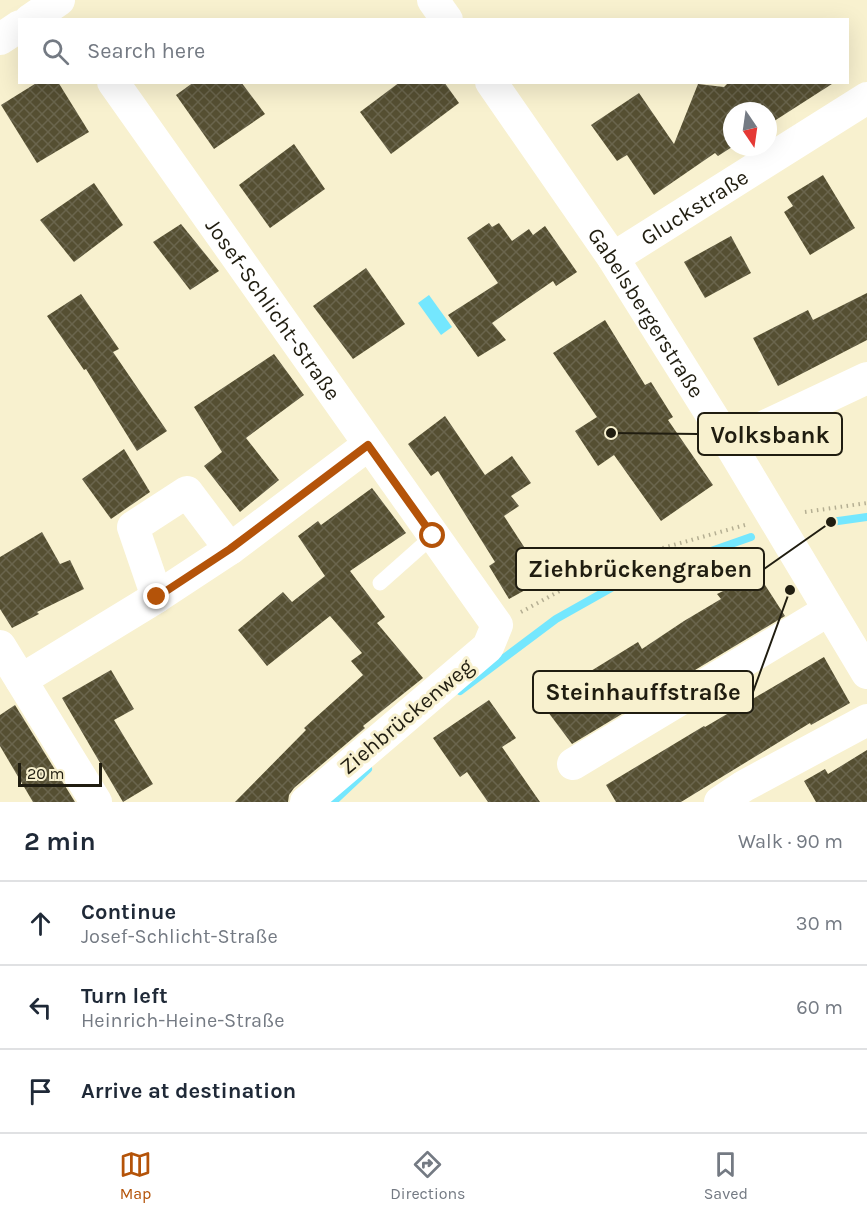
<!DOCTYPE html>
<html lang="en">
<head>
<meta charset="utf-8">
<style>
  body { margin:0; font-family:Karla,sans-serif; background:#f6f6f7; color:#1f2937 }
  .compass { position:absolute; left:723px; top:102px; width:54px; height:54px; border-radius:50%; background:#fff; box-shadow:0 6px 24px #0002; rotate:167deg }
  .scale { position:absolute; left:18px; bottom:15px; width:84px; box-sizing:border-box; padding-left:6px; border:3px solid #201d10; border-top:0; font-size:16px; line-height:21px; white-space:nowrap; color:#201d10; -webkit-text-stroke:4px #f8f1cf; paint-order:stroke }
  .stop { position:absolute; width:18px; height:18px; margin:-14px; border:4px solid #b45309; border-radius:50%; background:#fff }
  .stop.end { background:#b45309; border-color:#fff; box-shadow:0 2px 6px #0008 }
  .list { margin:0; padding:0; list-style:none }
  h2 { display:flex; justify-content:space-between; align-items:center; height:78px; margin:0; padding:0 24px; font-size:26px }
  h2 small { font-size:20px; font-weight:400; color:#747a83 }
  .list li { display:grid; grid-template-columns:39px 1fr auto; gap:18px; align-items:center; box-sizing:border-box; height:84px; padding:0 24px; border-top:2px solid #e0e1e3 }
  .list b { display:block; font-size:22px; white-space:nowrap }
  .list p { margin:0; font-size:20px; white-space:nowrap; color:#747a83 }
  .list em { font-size:20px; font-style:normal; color:#747a83 }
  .icon { flex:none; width:33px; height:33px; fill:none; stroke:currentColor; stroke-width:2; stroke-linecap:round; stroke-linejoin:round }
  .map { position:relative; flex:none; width:867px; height:802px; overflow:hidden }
  .search { position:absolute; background:#fff; box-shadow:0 6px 24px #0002; left:18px; right:18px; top:18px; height:66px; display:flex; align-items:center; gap:15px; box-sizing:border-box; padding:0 21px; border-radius:0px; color:#747a83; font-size:22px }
  .sheet { height:330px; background:#fff }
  nav { display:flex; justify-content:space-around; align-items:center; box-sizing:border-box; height:84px; border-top:2px solid #e0e1e3; background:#fff; font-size:16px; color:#747a83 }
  nav a { display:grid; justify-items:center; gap:3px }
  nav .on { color:#b45309 }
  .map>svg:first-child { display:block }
  .water { fill:#74e7fe }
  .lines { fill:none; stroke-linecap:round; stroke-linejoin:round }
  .stream { stroke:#74e7fe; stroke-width:8 }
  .building { fill:url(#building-cross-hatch) }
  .path { stroke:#b5af93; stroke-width:4; stroke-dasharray:1.5 4.5; stroke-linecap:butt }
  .service { stroke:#fff; stroke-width:15 }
  .minor { stroke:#fff; stroke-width:32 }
  .route { stroke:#b45309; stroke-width:8 }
  .labels { text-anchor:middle; stroke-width:6; stroke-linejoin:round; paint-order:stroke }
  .street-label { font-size:22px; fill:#201d10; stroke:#f8f1cf }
  .leader { fill:none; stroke:#201d10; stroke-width:2 }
  .callout-dot { fill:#201d10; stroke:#f8f1cf; stroke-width:2 }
  .callout { fill:#f8f1cf; stroke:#201d10; stroke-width:2 }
  .callout-label { font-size:24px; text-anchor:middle; font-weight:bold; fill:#201d10 }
</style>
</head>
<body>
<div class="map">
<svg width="867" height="802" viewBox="0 0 867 802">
  <defs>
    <pattern id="building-cross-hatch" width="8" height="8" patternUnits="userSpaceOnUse" patternTransform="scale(1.5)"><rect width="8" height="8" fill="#554f32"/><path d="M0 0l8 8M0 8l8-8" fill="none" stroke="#6a654d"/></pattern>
  </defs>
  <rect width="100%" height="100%" fill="#f8f1cf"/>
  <polygon class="water" points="429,295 452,327 441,335 418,303"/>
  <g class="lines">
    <g class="stream">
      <polyline points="831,522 867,517"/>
      <polyline points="460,691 556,619 620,583 751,537"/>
      <polyline points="333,802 368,769"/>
    </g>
  </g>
  <g class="building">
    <polygon points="38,82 58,82 89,132 37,163 1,105"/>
    <polygon points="194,82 241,82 265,114 214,149 176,95"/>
    <polygon points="400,82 444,82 459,103 391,154 360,112"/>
    <polygon points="729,82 835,82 768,125 768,111 732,111 732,147 718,156 715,153 654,195 627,155 617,161 591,125 639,93 674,144 698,84 724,87"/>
    <polygon points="294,144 325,189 270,228 239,185"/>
    <polygon points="823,175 855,228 810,255 784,212 793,206 787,197"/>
    <polygon points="94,183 123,225 74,262 40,220"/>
    <polygon points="489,223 492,227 499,223 512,241 529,229 533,235 545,226 577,272 556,286 553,281 492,323 506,340 478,357 448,315 498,283 467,238"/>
    <polygon points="181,224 219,271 190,290 153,242"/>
    <polygon points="731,236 751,273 705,298 684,262"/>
    <polygon points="366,268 405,324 353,359 313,306"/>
    <polygon points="867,293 867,340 778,386 753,338 808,310 813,320"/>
    <polygon points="81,294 119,349 113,352 167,431 137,451 86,369 84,370 47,316"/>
    <polygon points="605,320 645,385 651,382 673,417 668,420 713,485 661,521 614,455 598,466 575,431 597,417 553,353"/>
    <polygon points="274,354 304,395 246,438 279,480 240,512 204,466 222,452 194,407"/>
    <polygon points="445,416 485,475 512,456 531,483 511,496 519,506 504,516 545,579 509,599 489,566 495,562 438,471 431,476 408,444"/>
    <polygon points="124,449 150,492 111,519 82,479"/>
    <polygon points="372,488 406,533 350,571 385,617 377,623 423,678 363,726 365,728 294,788 289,795 288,802 235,802 306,730 304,728 363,675 351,661 362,653 330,616 267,666 238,630 283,592 292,602 325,576 298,536 318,521 321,525"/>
    <polygon points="42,532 60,564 70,560 84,589 37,612 39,614 12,628 0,609 0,557"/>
    <polygon points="758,574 785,616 572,744 542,704 560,690 638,642 642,649 684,621 721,599 717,594"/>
    <polygon points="824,657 850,703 811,725 810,723 681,802 616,802 606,785 704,726 705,727"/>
    <polygon points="111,670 134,709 114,720 153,784 123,802 62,698"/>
    <polygon points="489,700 516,738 502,747 540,802 488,802 467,772 460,777 433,738"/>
    <polygon points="15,705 75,802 33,802 0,746 0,715"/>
    <polygon points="867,750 867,802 816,802 804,781 825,769 828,774"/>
  </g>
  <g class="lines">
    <g class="path">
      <polyline points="805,512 867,503"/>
      <polyline points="521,612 591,574 634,556 745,525"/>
    </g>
    <polyline class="service" points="380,583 433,536"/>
    <g class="minor">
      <polyline points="433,0 447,20"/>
      <polyline points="30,20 59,0"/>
      <polyline points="0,39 20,26"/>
      <path id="s1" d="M113 82 497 625 488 647 306 802"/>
      <path id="s2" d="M491 82 613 258 729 443 867 673"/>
      <path id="s3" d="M613 258 867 98"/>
      <polyline points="729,443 867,378"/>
      <polyline points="157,597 133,527 187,492 230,549"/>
      <polyline points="0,646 96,802"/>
      <polyline points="21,680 157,597 230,549 368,445"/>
      <polyline points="573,764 829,610"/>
      <polyline points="720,802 744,786 867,720"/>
    </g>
  </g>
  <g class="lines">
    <polyline class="route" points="157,597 230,549 368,445 433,536"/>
  </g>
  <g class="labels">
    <g class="street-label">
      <text dy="8" stroke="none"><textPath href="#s3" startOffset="96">Gluckstraße</textPath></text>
      <text dy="8" stroke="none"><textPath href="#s1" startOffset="278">Josef-Schlicht-Straße</textPath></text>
      <text dy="8" stroke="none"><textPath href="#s2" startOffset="278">Gabelsbergerstraße</textPath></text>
      <text transform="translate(406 716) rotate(-40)" y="8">Ziehbrückenweg</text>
    </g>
  </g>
  <path class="leader" d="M611 433L698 434M831 522L764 569M790 590L753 692"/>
  <g class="callout-dot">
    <circle cx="611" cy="433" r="6"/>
    <circle cx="831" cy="522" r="6"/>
    <circle cx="790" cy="590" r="6"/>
  </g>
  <g class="callout">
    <rect x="698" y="413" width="144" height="42" rx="6"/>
    <rect x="516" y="548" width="248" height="42" rx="6"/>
    <rect x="533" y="671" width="220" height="42" rx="6"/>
  </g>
  <g class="callout-label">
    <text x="770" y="443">Volksbank</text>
    <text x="640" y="577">Ziehbrückengraben</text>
    <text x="643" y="700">Steinhauffstraße</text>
  </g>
</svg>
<svg class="compass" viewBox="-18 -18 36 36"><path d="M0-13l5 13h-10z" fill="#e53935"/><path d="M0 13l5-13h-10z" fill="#747a83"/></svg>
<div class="scale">20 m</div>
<div class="stop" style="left:433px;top:536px"></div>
<div class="stop end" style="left:157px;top:597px"></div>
<div class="search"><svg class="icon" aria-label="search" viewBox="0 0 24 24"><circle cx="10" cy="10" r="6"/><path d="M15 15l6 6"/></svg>Search here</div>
</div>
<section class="sheet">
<h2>2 min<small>Walk · 90 m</small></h2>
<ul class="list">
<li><svg class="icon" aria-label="ahead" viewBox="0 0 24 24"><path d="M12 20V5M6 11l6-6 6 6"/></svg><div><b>Continue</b><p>Josef-Schlicht-Straße</p></div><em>30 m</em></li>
<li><svg class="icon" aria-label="left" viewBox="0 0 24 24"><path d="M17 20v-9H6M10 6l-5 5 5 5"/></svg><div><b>Turn left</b><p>Heinrich-Heine-Straße</p></div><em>60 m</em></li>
<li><svg class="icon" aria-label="arrive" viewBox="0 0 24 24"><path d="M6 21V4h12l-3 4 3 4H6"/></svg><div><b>Arrive at destination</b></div></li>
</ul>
</section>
<nav>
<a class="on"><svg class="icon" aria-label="map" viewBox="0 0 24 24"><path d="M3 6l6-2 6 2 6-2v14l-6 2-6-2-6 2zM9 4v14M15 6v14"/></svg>Map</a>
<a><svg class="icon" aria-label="directions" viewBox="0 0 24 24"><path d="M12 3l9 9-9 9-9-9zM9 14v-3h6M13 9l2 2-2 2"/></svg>Directions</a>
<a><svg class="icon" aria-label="saved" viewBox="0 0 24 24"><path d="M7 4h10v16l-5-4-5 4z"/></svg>Saved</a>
</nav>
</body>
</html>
